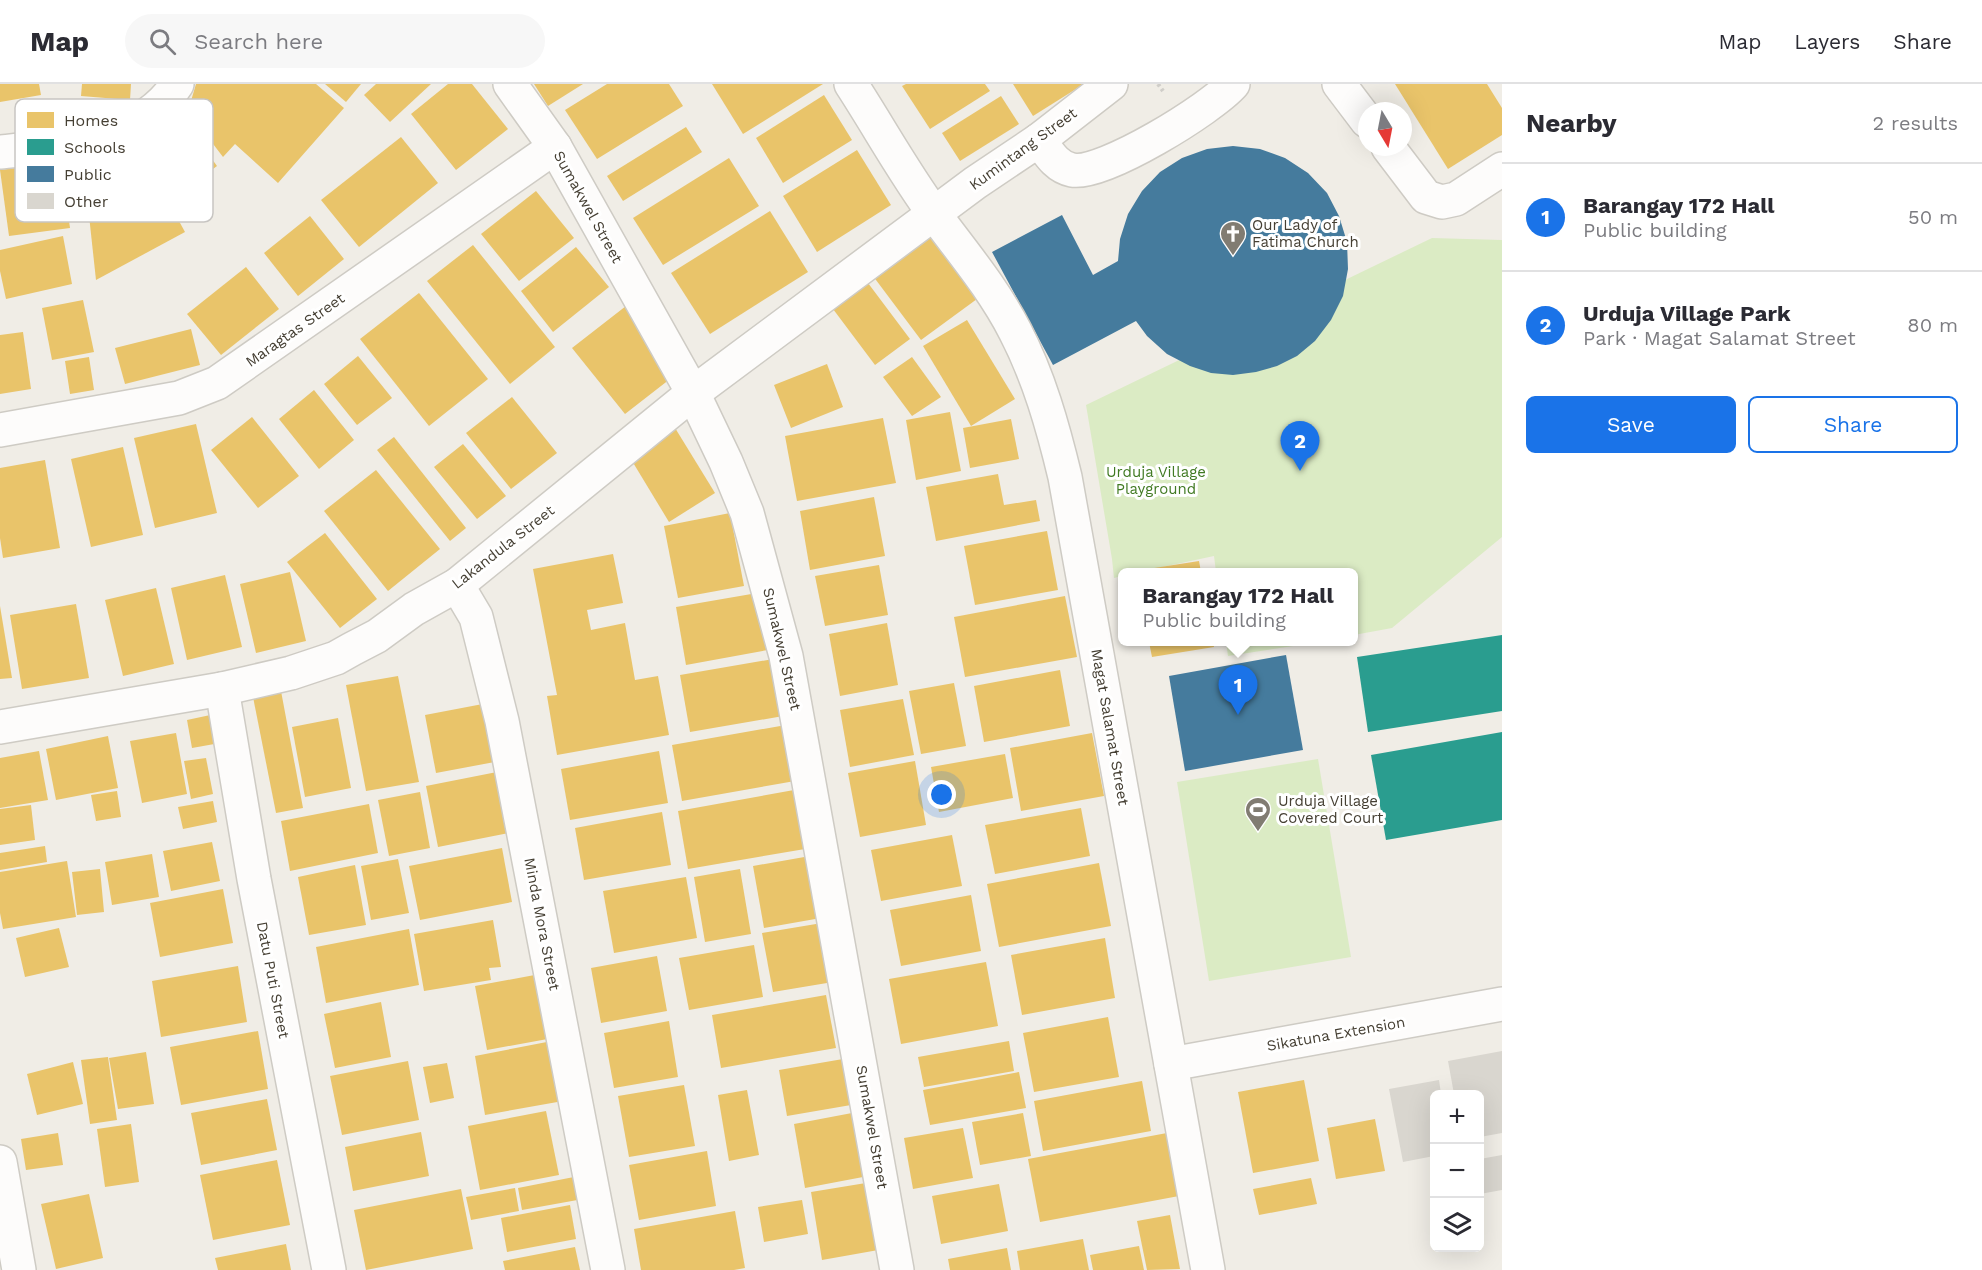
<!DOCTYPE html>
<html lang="en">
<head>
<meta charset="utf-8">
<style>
  body { margin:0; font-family:"Work Sans",sans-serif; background:#f7f7f7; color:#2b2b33 }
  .controls { position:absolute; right:18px; bottom:18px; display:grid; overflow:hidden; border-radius:9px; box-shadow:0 6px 24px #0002 }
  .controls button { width:54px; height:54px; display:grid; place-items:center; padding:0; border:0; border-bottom:2px solid #e1e1e2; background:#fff; color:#2b2b33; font:30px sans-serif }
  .compass { position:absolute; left:1358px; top:18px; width:54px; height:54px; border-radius:50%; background:#fff; box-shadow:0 6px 24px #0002; rotate:170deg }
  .you { position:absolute; left:942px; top:711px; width:21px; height:21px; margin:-15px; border:4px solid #fff; border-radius:50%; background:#1a73e8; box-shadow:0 0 0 9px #1a73e833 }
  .badge { display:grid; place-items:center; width:39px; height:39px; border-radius:50%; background:#1a73e8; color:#fff; font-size:20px; font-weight:700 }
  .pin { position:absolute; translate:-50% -50px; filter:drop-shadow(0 2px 3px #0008) }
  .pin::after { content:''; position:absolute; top:32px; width:21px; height:18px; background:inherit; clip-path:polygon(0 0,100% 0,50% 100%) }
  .popup { position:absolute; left:1118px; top:484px; width:240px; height:78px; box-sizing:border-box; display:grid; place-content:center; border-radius:9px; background:#fff; filter:drop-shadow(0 2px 4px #0005); font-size:20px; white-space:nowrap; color:#7c7c81 }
  .popup b { font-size:22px; color:#2b2b33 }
  .popup::after { content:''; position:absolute; left:50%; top:100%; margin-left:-12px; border:12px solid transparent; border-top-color:#fff }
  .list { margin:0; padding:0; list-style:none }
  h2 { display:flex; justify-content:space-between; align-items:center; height:78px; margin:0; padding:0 24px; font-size:26px }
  h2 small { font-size:20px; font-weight:400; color:#7c7c81 }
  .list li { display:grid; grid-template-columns:39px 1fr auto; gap:18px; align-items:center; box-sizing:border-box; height:108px; padding:0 24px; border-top:2px solid #e1e1e2 }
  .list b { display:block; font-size:22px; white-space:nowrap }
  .list p { margin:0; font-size:20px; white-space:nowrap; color:#7c7c81 }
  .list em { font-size:20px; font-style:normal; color:#7c7c81 }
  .actions { display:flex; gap:12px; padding:18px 24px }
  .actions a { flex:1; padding:14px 0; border:2px solid #1a73e8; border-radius:9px; text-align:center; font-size:21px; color:#1a73e8 }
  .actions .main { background:#1a73e8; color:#fff }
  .icon { flex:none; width:33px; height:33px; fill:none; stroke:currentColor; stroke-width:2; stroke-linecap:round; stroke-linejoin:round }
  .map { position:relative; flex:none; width:1502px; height:1186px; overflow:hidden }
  header { display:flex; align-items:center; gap:36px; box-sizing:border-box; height:84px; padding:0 30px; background:#fff; border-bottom:2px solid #e1e1e2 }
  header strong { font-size:28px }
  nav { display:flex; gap:33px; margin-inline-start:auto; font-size:21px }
  .search { width:420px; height:54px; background:#f7f7f7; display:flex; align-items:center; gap:15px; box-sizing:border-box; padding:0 21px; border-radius:33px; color:#7c7c81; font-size:22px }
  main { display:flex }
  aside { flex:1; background:#fff }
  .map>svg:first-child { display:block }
  .green { fill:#dbebc4 }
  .homes { fill:#e9c46a }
  .schools { fill:#2a9d8f }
  .public { fill:#457b9d }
  .building { fill:#d9d6cf }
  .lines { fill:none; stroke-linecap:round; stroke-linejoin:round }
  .minor-casing { stroke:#cecbc4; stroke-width:36 }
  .path { stroke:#d0cec9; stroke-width:4; stroke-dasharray:3 3; stroke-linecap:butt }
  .minor { stroke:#fdfcfb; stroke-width:33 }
  .labels { text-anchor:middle; stroke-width:6; stroke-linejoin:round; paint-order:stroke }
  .street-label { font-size:15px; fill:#453f33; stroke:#fff }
  .poi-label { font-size:15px; fill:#453f33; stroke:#fff; text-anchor:start }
  .park-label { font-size:15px; fill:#417a23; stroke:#fff }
  .key { fill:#fff; stroke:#c7c5c2; stroke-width:1.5 }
  .key-label { font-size:16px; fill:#453f33 }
</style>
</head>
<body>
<header>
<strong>Map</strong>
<div class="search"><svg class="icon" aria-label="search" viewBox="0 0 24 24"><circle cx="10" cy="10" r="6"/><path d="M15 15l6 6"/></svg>Search here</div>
<nav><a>Map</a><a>Layers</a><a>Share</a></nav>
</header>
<main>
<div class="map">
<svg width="1502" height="1186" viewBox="0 0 1502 1186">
  <rect width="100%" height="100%" fill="#f0ede6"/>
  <g class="green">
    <polygon points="1432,154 1502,156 1502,453 1392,544 1354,551 1354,488 1216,488 1214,472 1139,488 1122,488 1122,492 1114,494 1112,475 1086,321"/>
    <polygon points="1226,558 1320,558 1228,572"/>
    <polygon points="1318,675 1351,873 1209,897 1177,698"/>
  </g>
  <g class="homes">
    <polygon points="0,0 39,0 41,11 0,18"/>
    <polygon points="82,0 131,0 130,16 81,12"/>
    <polygon points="196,0 316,0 344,24 278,99 235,60 223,73 188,27"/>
    <polygon points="325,0 361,0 346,18"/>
    <polygon points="376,0 431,0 390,38 364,11"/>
    <polygon points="448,0 472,0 508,45 456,86 411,30"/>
    <polygon points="534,0 583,0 548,22"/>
    <polygon points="607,0 669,0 683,22 597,75 565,26"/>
    <polygon points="712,0 823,0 743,50"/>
    <polygon points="906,0 985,0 990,7 930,45 902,2"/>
    <polygon points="1013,0 1084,0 1033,32"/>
    <polygon points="1395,0 1487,0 1502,24 1502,51 1448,85"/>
    <polygon points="824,11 852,56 783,99 756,54"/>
    <polygon points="1001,12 1019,40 960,77 942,49"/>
    <polygon points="184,37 217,82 179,110 146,65"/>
    <polygon points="686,43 702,68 623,117 607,92"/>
    <polygon points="133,53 185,148 96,196 83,76"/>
    <polygon points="401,53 438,99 359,163 321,116"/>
    <polygon points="857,66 891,121 817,168 783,112"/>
    <polygon points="729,74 759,122 663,181 633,134"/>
    <polygon points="61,78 70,144 9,152 0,86"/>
    <polygon points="536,107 574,154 519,197 481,150"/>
    <polygon points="770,127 808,188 710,250 671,189"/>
    <polygon points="310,132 344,175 298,212 264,169"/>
    <polygon points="929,151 977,215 921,256 873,192"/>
    <polygon points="63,152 72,200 6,215 0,187 0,166"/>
    <polygon points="473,161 555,263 510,300 427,197"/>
    <polygon points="576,163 609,203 553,248 521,207"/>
    <polygon points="246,183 279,225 221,271 187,230"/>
    <polygon points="865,195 910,255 875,281 830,221"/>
    <polygon points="419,209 488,295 429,342 360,255"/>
    <polygon points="83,216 94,268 52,276 42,224"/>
    <polygon points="626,222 679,288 625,330 572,264"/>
    <polygon points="967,236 1015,315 971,342 923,262"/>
    <polygon points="191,245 200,281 125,300 115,264"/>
    <polygon points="23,248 31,305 0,310 0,251"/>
    <polygon points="358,272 392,314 357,341 324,300"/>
    <polygon points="89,273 94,306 70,310 65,277"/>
    <polygon points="912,273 941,313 912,332 883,293"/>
    <polygon points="827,280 843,323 791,344 774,301"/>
    <polygon points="314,306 354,356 319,385 279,335"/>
    <polygon points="512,313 557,369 511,405 466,349"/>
    <polygon points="950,328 961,387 916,396 906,336"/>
    <polygon points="252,333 299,392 258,424 211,366"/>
    <polygon points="883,334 896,399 797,417 785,352"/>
    <polygon points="1011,335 1019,375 970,384 963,344"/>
    <polygon points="672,339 715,409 669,438 626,367"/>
    <polygon points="196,340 217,429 155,444 134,354"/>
    <polygon points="394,353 466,444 450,457 377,366"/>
    <polygon points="463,360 506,412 477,435 434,383"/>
    <polygon points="123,363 143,451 91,463 71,375"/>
    <polygon points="45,376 60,464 3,474 0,454 0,384"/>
    <polygon points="376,386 440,465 388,507 324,427"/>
    <polygon points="998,390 1004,421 1036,416 1040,437 936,457 926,403"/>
    <polygon points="874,413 885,472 810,486 800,427"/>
    <polygon points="730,429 744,502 678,514 664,442"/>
    <polygon points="1047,447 1058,506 975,521 964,462"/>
    <polygon points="325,449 377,515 340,544 287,478"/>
    <polygon points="613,470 623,519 587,526 591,546 625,539 635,596 658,592 669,651 557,671 547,612 557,611 533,485"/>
    <polygon points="1199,477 1201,488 1135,488 1135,487"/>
    <polygon points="879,481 888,531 825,542 815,492"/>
    <polygon points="290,488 306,557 256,569 240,500"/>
    <polygon points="225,491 242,563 187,576 171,504"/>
    <polygon points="156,504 174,580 123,592 105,516"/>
    <polygon points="763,508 773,565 686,581 676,523"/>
    <polygon points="1065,512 1077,573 965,593 954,533"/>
    <polygon points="76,520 89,594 22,605 10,531"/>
    <polygon points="0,522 12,594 0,595"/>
    <polygon points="887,539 898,601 840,612 829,550"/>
    <polygon points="1149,558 1213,558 1214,563 1152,573"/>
    <polygon points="779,574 789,631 690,648 680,591"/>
    <polygon points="1060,586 1070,642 984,658 974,602"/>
    <polygon points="398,592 419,698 366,707 346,601"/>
    <polygon points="954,599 966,662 921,670 909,607"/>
    <polygon points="281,607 303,724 276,729 253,613"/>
    <polygon points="903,615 914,671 850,683 840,626"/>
    <polygon points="488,619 500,677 436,689 425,631"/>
    <polygon points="215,630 220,659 192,664 187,636"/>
    <polygon points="338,634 351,704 305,713 292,643"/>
    <polygon points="786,641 795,697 682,717 672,661"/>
    <polygon points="176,649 187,710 142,719 130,657"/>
    <polygon points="1092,649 1104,712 1021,727 1010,664"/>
    <polygon points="108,652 118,704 56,716 46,665"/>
    <polygon points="39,667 48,716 0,724 0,674"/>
    <polygon points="659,667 668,719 570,736 561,685"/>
    <polygon points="1005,670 1013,714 939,728 931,683"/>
    <polygon points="206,674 213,710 191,715 184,677"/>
    <polygon points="915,677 926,741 860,753 848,689"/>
    <polygon points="502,687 514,748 438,763 426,702"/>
    <polygon points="794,706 805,765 688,785 678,727"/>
    <polygon points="117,707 121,733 96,737 91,711"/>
    <polygon points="420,708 430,764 389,772 378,716"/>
    <polygon points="213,717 217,738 183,745 178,723"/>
    <polygon points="369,720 378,769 290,787 281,737"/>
    <polygon points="31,721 35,756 0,761 0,725"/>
    <polygon points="1081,724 1090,772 995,790 985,741"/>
    <polygon points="662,728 671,781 584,796 575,744"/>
    <polygon points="952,751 962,802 881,817 871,766"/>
    <polygon points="212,758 220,797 171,807 163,767"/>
    <polygon points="45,762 47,778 0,786 0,769"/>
    <polygon points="502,764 512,818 420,836 409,782"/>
    <polygon points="152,770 159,813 112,821 105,778"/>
    <polygon points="810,772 821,834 764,844 753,782"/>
    <polygon points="398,775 409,829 371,836 361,782"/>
    <polygon points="67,777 76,833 3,845 0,829 0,788"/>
    <polygon points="1099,779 1111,842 999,863 987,800"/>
    <polygon points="355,781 366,841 309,851 298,793"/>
    <polygon points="100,785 104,828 77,831 72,788"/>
    <polygon points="740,785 751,850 705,858 694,793"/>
    <polygon points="686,793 697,854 614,869 603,807"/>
    <polygon points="223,805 233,859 160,873 150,819"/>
    <polygon points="971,811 981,867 901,882 890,826"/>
    <polygon points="493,836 501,883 489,884 491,896 424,907 414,850"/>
    <polygon points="822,839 833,898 773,908 762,849"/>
    <polygon points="59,844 69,883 25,893 16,854"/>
    <polygon points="409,845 419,901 326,919 316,863"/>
    <polygon points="1105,854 1115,914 1022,931 1011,871"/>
    <polygon points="754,861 763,913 689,926 679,874"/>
    <polygon points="657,872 667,927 601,939 591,884"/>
    <polygon points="986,878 998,942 901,960 889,895"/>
    <polygon points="238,882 247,938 161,953 152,897"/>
    <polygon points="540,890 553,954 487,966 475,902"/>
    <polygon points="826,911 836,964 721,984 712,931"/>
    <polygon points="381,918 391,973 335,984 324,930"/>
    <polygon points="1108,933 1119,993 1034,1008 1023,949"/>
    <polygon points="669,937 678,993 614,1004 604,949"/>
    <polygon points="258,947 268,1005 181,1021 170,963"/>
    <polygon points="552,957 563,1017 485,1031 475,972"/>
    <polygon points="1009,957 1014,987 924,1003 918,973"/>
    <polygon points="146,968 154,1020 118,1025 109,974"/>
    <polygon points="108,973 117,1036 90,1040 81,976"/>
    <polygon points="843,975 851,1021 787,1032 779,986"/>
    <polygon points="408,977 419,1036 342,1051 330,992"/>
    <polygon points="73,978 83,1020 37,1031 27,990"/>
    <polygon points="447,979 454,1014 430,1019 423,983"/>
    <polygon points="1019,988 1026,1024 930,1041 923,1006"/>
    <polygon points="1304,996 1319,1077 1253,1089 1238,1008"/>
    <polygon points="1142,997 1151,1047 1043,1067 1034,1017"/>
    <polygon points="684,1001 695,1062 629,1073 618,1012"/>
    <polygon points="747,1006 759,1071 729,1077 718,1011"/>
    <polygon points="267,1015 277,1066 201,1081 191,1029"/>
    <polygon points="546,1027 559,1091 480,1106 468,1042"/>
    <polygon points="852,1029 863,1093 805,1104 794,1040"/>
    <polygon points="1023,1029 1031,1072 980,1081 972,1038"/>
    <polygon points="1375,1035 1385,1087 1336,1095 1327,1044"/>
    <polygon points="131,1040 139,1098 105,1103 97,1045"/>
    <polygon points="963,1044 973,1094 913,1105 904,1054"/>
    <polygon points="421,1048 429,1092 353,1107 345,1063"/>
    <polygon points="58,1049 63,1081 26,1086 21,1055"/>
    <polygon points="1167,1049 1179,1112 1040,1138 1028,1075"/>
    <polygon points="707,1067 716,1122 639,1136 629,1081"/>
    <polygon points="277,1076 290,1141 213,1156 200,1091"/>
    <polygon points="579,1092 583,1115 522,1126 518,1104"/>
    <polygon points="1311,1094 1317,1120 1259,1131 1253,1105"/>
    <polygon points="872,1098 884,1165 822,1176 811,1108"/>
    <polygon points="999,1100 1008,1147 941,1160 932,1112"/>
    <polygon points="515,1104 519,1127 471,1136 466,1113"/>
    <polygon points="461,1105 473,1165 366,1186 354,1126"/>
    <polygon points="89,1110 103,1174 56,1185 41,1120"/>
    <polygon points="802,1116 808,1150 764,1158 758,1123"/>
    <polygon points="570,1121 576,1155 507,1168 501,1134"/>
    <polygon points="735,1127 745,1184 734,1186 641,1186 634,1145"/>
    <polygon points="1170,1131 1180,1185 1147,1186 1137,1137"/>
    <polygon points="1083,1155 1089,1186 1020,1186 1017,1167"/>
    <polygon points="286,1160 291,1186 218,1186 215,1174"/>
    <polygon points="1139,1162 1144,1186 1093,1186 1090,1171"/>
    <polygon points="575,1163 580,1186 505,1186 503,1177"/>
    <polygon points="1007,1164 1011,1186 950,1186 948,1175"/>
  </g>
  <g class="schools">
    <polygon points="1502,551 1502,627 1368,648 1357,573"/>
    <polygon points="1502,648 1502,736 1386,756 1371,671"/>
  </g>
  <g class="public">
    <polygon points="1233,62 1260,65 1285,74 1308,89 1327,109 1339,132 1347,158 1348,185 1343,212 1331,236 1315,257 1297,272 1277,282 1256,288 1233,291 1211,289 1190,282 1167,270 1147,252 1136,237 1053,281 992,168 1062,131 1093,191 1118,177 1120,155 1128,130 1142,107 1160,88 1182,74 1207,65"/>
    <polygon points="1286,571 1303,666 1185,687 1169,592"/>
  </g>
  <g class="building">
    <polygon points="1502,967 1502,1049 1480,1053 1480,1010 1454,1010 1448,977"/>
    <polygon points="1439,996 1441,1010 1434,1010 1434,1072 1403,1078 1389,1005"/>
    <polygon points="1502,1071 1502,1106 1480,1110 1480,1075"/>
  </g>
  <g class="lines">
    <defs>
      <g id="minor">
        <polyline points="510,0 555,63 693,309 726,378 747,429 786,572 897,1186"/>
        <path d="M851 0C879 43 904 89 935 131 963 169 993 204 1015 247 1039 293 1053 343 1065 393L1208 1186"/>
        <polyline points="1339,0 1367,37"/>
        <path d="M1039 56C1048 68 1056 83 1072 86 1103 92 1212 24 1233 0"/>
        <polyline points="1388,63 1426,113 1442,118 1456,115 1502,85"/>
        <path d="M0 68C60 62 142 56 177 0"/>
        <polyline points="0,346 179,314 217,299 555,63"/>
        <polyline points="457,501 476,533 502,637 608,1186"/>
        <polyline points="222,605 254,795 329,1186"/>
        <polyline points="0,643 222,605 291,589 336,574 352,565 377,552 414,525 457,501 693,309 975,99 1039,56 1111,0"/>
        <polyline points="1171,980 1502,920"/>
        <polyline points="0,1078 19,1186"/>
      </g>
    </defs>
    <use href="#minor" class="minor-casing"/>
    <polyline class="path" points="1158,0 1163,7"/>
    <use href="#minor" class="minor"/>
  </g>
  <defs>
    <symbol id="church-pin" viewBox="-11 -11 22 30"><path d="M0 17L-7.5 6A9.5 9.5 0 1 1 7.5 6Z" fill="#817c72" stroke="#fff"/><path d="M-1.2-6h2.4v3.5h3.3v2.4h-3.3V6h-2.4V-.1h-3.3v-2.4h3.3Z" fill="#fff"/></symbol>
    <symbol id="stadium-pin" viewBox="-11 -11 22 30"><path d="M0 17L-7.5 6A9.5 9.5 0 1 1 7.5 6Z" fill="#817c72" stroke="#fff"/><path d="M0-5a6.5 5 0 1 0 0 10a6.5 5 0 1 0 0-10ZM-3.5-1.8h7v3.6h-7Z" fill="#fff"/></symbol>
  </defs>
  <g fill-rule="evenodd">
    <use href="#church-pin" x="1218" y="135" width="30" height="40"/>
    <use href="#stadium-pin" x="1243" y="711" width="30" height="40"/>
  </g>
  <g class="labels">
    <g class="street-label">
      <text transform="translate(1023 65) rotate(-36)" y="5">Kumintang Street</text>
      <text transform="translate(588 123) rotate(61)" y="5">Sumakwel Street</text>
      <text transform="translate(295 246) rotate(-35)" y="5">Maragtas Street</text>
      <text transform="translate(503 463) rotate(-38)" y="5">Lakandula Street</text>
      <text transform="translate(782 565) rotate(77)" y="5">Sumakwel Street</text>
      <text transform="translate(1110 643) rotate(80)" y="5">Magat Salamat Street</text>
      <text transform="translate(542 840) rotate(79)" y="5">Minda Mora Street</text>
      <text transform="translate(273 896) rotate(79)" y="5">Datu Puti Street</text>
      <text transform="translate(1336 950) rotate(-10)" y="5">Sikatuna Extension</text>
      <text transform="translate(872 1043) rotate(80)" y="5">Sumakwel Street</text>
    </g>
    <g class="poi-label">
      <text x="1252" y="146">Our Lady of<tspan x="1252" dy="17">Fatima Church</tspan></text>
      <text x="1278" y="722">Urduja Village<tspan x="1278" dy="17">Covered Court</tspan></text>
    </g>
    <g class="park-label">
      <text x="1156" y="393">Urduja Village<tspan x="1156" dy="17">Playground</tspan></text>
    </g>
  </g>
  <rect x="15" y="15" width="198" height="123" rx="9" class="key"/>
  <rect x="27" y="28" width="27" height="16" fill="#e9c46a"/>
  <rect x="27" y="55" width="27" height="16" fill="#2a9d8f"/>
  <rect x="27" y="82" width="27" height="16" fill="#457b9d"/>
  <rect x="27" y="109" width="27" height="16" fill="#d9d6cf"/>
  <g class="key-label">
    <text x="64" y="42">Homes</text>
    <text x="64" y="69">Schools</text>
    <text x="64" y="96">Public</text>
    <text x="64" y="123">Other</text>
  </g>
</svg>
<div class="controls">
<button>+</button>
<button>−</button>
<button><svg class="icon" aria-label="layers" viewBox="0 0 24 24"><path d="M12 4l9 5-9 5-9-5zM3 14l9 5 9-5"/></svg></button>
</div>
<svg class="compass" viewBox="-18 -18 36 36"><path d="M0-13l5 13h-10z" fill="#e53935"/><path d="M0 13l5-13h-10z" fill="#7c7c81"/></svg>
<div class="you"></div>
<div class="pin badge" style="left:1238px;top:631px">1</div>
<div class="popup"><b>Barangay 172 Hall</b>Public building</div>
<div class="pin badge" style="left:1300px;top:387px">2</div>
</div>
<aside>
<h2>Nearby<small>2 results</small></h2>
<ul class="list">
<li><span class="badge">1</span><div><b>Barangay 172 Hall</b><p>Public building</p></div><em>50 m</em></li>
<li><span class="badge">2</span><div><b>Urduja Village Park</b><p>Park · Magat Salamat Street</p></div><em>80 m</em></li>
</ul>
<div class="actions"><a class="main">Save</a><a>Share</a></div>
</aside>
</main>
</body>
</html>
